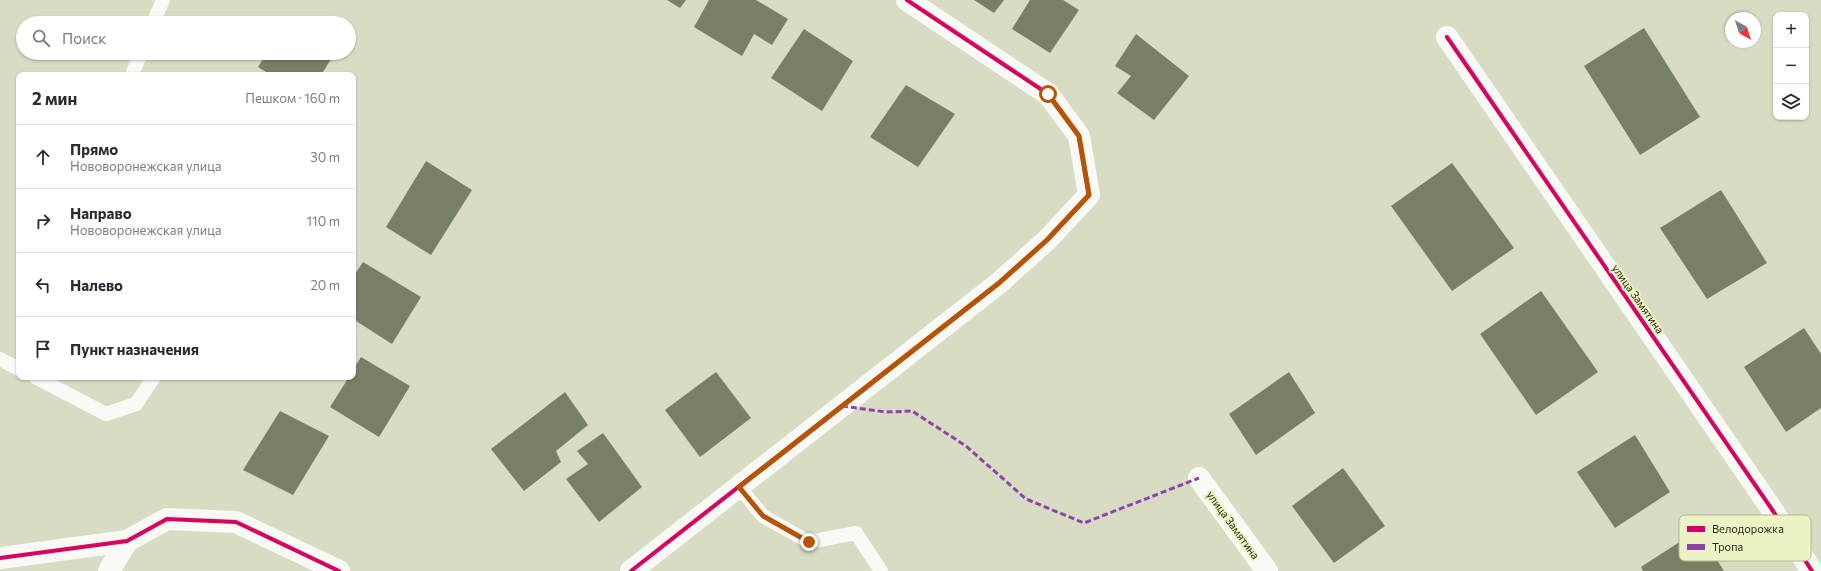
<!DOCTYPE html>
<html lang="ru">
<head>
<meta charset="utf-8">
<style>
  body { margin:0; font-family:Commissioner,sans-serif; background:#f2f2f3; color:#2b2b33 }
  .controls { position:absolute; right:12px; top:12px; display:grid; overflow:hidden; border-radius:8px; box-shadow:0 1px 3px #0004 }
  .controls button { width:36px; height:36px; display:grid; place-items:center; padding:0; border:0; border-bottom:1px solid #e1e1e2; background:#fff; color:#2b2b33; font:20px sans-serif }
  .compass { position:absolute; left:1725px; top:12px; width:36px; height:36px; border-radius:50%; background:#fff; box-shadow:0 1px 3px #0004; rotate:141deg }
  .stop { position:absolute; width:12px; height:12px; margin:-9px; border:3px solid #b45309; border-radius:50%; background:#fff }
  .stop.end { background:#b45309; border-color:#fff; box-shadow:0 1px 4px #0008 }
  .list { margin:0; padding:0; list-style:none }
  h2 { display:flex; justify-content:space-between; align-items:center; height:52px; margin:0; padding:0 16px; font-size:17px }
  h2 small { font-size:13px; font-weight:400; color:#7c7c81 }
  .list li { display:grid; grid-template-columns:26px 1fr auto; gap:12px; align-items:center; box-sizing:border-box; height:64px; padding:0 16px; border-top:1px solid #e1e1e2 }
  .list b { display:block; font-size:15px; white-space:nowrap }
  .list p { margin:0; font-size:13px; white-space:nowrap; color:#7c7c81 }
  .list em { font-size:13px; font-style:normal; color:#7c7c81 }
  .icon { flex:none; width:22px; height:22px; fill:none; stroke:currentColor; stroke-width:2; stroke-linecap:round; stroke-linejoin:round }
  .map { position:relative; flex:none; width:1821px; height:571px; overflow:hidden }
  .search { position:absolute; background:#fff; box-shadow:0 1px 3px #0004; left:16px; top:16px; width:340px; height:44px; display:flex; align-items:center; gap:10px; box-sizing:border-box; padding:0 14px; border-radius:22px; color:#7c7c81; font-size:15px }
  .panel { position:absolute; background:#fff; box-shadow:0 1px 3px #0004; left:16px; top:72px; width:340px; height:308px; border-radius:8px }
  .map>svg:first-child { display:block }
  .building { fill:#778065 }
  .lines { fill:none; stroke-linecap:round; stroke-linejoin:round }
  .service { stroke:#f9faf6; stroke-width:14 }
  .minor { stroke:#f9faf6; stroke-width:22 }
  .quiet { stroke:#8e44ad; stroke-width:3; stroke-dasharray:6 3; stroke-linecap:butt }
  .cycleway-casing { stroke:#edf3c4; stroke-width:6 }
  .cycleway { stroke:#d6006c; stroke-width:4 }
  .route { stroke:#b45309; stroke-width:5 }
  .labels { text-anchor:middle; stroke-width:4; stroke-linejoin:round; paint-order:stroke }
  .street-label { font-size:11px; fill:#282a18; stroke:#edf3c4 }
  .key { fill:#edf3c4; stroke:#b2b790; stroke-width:1 }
  .key-label { font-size:11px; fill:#282a18 }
</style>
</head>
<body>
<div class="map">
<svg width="1821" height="571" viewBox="0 0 1821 571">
  <rect width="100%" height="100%" fill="#d8dcc2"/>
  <g class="building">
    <polygon points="667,0 686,0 680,8"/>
    <polygon points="709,0 756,0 788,19 772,45 754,34 742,56 694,27"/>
    <polygon points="974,0 1004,0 994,13"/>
    <polygon points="1030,0 1063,0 1079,10 1050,53 1012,29"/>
    <polygon points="290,17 301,23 286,23"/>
    <polygon points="1644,28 1700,117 1640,155 1584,66"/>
    <polygon points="804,29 853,61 822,111 771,78"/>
    <polygon points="1136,34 1189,76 1154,120 1117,93 1131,76 1115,66"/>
    <polygon points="267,53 335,53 321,75 271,75 258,67"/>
    <polygon points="906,85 955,114 918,167 870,137"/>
    <polygon points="426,161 472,190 431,255 386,227"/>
    <polygon points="1452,163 1514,248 1452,291 1391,206"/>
    <polygon points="1721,190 1767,263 1707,299 1660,228"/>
    <polygon points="363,262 421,297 392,344 353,319 353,277"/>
    <polygon points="1541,291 1598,372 1536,415 1480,334"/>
    <polygon points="1804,328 1821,354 1821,408 1786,432 1744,367"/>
    <polygon points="361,357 410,386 379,437 330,407 349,377 353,377 353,370"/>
    <polygon points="716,372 751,418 700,457 665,410"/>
    <polygon points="1289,372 1315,413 1256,455 1229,414"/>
    <polygon points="565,392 588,425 556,451 561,462 524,491 491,449"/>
    <polygon points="280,411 329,436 293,495 243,470"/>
    <polygon points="603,433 642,487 599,522 566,479 588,464 577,451"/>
    <polygon points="1635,435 1670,492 1615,528 1577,472"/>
    <polygon points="1343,468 1385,526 1334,563 1292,506"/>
    <polygon points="1698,530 1724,571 1643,571 1641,567"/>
  </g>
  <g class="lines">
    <g class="service">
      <polyline points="153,23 163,0"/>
      <polyline points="132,75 141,53"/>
      <polyline points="0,359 19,369"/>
      <polyline points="35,377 106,414 136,404 154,377"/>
      <polyline points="739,487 763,516 809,542 856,533 881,571"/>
    </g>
    <g class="minor">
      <polyline points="1447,37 1773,511 1812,571"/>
      <polyline points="1199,478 1267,571"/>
      <polyline points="0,558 127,541 167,519 236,522 339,571"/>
      <polyline points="109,571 127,541"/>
      <polyline points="631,571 999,283 1047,240 1089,195 1079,136 1048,94 907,0"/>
    </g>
    <polyline class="quiet" points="842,406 886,412 912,411 966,446 1026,499 1084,523 1199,478"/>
    <defs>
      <g id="cycleway">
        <polyline points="1447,37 1773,511 1812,571"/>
        <polyline points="0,558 127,541 167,519 236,522 339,571"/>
        <polyline points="631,571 999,283 1047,240 1089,195 1079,136 1048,94 907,0"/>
      </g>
    </defs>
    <use href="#cycleway" class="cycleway-casing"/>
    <use href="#cycleway" class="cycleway"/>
  </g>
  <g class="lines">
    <polyline class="route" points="809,542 763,516 739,487 999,283 1047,240 1089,195 1079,136 1048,94"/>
  </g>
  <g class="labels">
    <g class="street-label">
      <text transform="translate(1638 299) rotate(55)" y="4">улица Замятина</text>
      <text transform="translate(1233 525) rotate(54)" y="4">улица Замятина</text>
    </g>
  </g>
  <rect x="1679" y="515" width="132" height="46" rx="6" class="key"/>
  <rect x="1687" y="526" width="18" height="6" fill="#d6006c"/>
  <rect x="1687" y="544" width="18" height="6" fill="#8e44ad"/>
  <g class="key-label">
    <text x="1712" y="533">Велодорожка</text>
    <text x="1712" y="551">Тропа</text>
  </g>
</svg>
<div class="controls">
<button>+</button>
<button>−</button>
<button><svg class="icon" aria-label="layers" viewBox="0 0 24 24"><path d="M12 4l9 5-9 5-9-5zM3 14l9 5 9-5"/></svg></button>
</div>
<svg class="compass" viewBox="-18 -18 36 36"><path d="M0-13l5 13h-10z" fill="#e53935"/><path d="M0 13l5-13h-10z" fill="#7c7c81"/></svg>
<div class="stop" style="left:1048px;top:94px"></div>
<div class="stop end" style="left:809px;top:542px"></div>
<div class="search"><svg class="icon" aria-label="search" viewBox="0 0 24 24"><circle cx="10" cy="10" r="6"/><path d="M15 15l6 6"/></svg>Поиск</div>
<section class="panel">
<h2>2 мин<small>Пешком · 160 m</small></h2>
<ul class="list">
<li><svg class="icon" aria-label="ahead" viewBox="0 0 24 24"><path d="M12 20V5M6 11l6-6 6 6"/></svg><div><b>Прямо</b><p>Нововоронежская улица</p></div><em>30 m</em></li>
<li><svg class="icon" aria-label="right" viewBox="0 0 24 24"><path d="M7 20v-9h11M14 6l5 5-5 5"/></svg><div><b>Направо</b><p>Нововоронежская улица</p></div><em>110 m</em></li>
<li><svg class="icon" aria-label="left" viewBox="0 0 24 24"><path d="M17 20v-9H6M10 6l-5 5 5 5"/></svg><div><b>Налево</b></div><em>20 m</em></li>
<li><svg class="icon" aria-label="arrive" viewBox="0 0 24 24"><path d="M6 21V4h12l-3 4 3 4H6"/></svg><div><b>Пункт назначения</b></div></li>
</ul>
</section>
</div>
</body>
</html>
